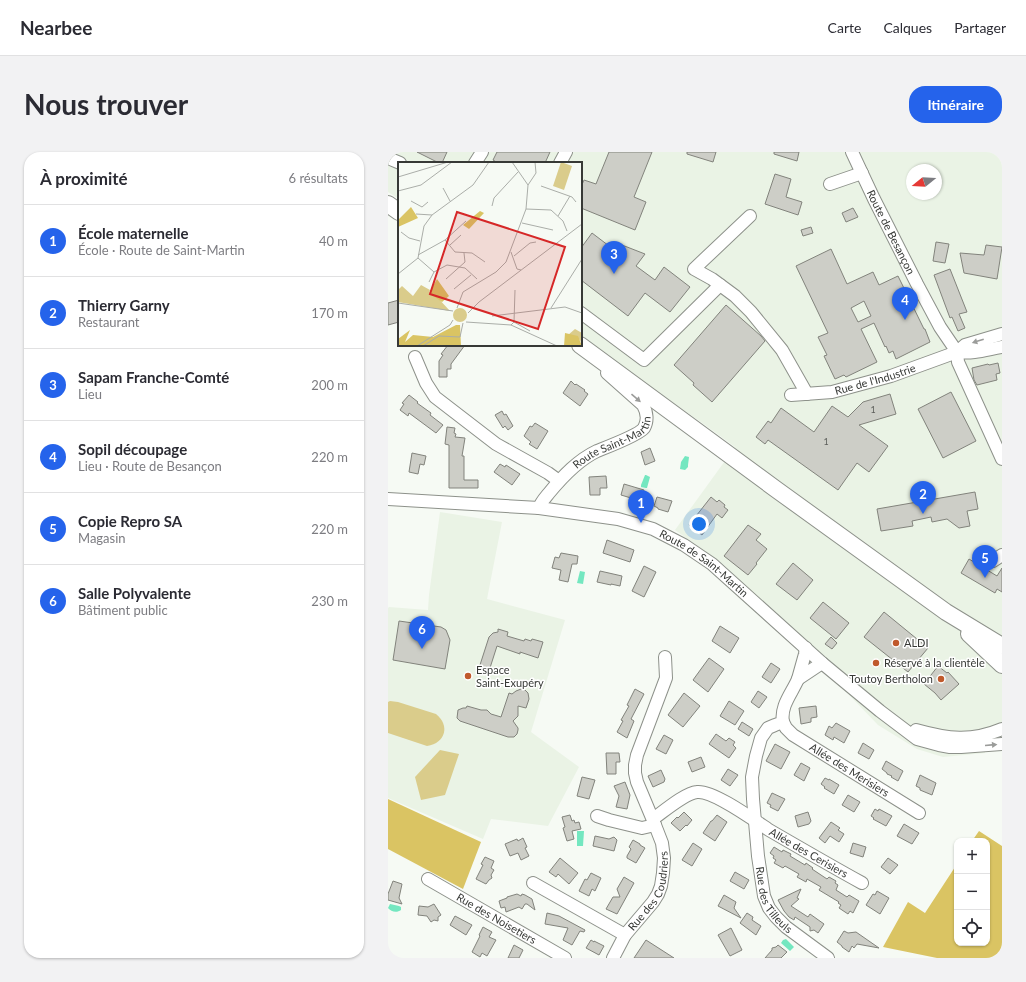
<!DOCTYPE html>
<html lang="fr">
<head>
<meta charset="utf-8">
<style>
  body { margin:0; font-family:Lato,sans-serif; background:#f2f2f3; color:#2b2b33 }
  .controls { position:absolute; right:12px; bottom:12px; display:grid; overflow:hidden; border-radius:8px; box-shadow:0 1px 3px #0004 }
  .controls button { width:36px; height:36px; display:grid; place-items:center; padding:0; border:0; border-bottom:1px solid #e1e1e2; background:#fff; color:#2b2b33; font:20px sans-serif }
  .compass { position:absolute; left:518px; top:12px; width:36px; height:36px; border-radius:50%; background:#fff; box-shadow:0 1px 3px #0004; rotate:252deg }
  .you { position:absolute; left:311px; top:372px; width:14px; height:14px; margin:-10px; border:3px solid #fff; border-radius:50%; background:#1a73e8; box-shadow:0 0 0 6px #1a73e833 }
  .badge { display:grid; place-items:center; width:26px; height:26px; border-radius:50%; background:#2563eb; color:#fff; font-size:13px; font-weight:700 }
  .pin { position:absolute; translate:-50% -33px; filter:drop-shadow(0 1px 2px #0008) }
  .pin::after { content:''; position:absolute; top:21px; width:14px; height:12px; background:inherit; clip-path:polygon(0 0,100% 0,50% 100%) }
  .list { margin:0; padding:0; list-style:none }
  h2 { display:flex; justify-content:space-between; align-items:center; height:52px; margin:0; padding:0 16px; font-size:17px }
  h2 small { font-size:13px; font-weight:400; color:#7c7c81 }
  .list li { display:grid; grid-template-columns:26px 1fr auto; gap:12px; align-items:center; box-sizing:border-box; height:72px; padding:0 16px; border-top:1px solid #e1e1e2 }
  .list b { display:block; font-size:15px; white-space:nowrap }
  .list p { margin:0; font-size:13px; white-space:nowrap; color:#7c7c81 }
  .list em { font-size:13px; font-style:normal; color:#7c7c81 }
  .icon { flex:none; width:22px; height:22px; fill:none; stroke:currentColor; stroke-width:2; stroke-linecap:round; stroke-linejoin:round }
  .map { position:relative; flex:none; width:614px; height:806px; overflow:hidden; border-radius:16px }
  header { display:flex; align-items:center; gap:24px; box-sizing:border-box; height:56px; padding:0 20px; background:#fff; border-bottom:1px solid #e1e1e2 }
  header strong { font-size:19px }
  nav { display:flex; gap:22px; margin-inline-start:auto; font-size:14px }
  .intro { display:flex; align-items:center; justify-content:space-between; box-sizing:border-box; height:96px; padding:0 24px }
  h1 { margin:0; font-size:28px }
  .button { padding:10px 18px; border-radius:16px; background:#2563eb; color:#fff; font-size:14px; font-weight:700 }
  main { display:flex; gap:24px; padding:0 24px }
  aside { flex:1; background:#fff; border-radius:16px; box-shadow:0 1px 3px #0004 }
  .map>svg:first-child { display:block }
  .built { fill:#eaf3e5; fill-rule:evenodd }
  .green { fill:#dacc8b }
  .forest { fill:#dac463 }
  .water { fill:#74e7c0 }
  .building { fill:#cdcec7; stroke:#82837c; fill-rule:evenodd }
  .lines { fill:none; stroke-linecap:round; stroke-linejoin:round }
  .minor-casing { stroke:#8d918a; stroke-width:14 }
  .major-casing { stroke:#8d918a; stroke-width:18 }
  .minor { stroke:#fff; stroke-width:12 }
  .major { stroke:#fff; stroke-width:16 }
  .oneway { fill:#9b9c9a }
  .poi-dot { fill:#c0592c; stroke:#fff; stroke-width:1.5 }
  .labels { text-anchor:middle; stroke-width:3; stroke-linejoin:round; paint-order:stroke }
  .number-label { font-size:9px; fill:#5c5e5a }
  .street-label { font-size:11px; fill:#373936; stroke:#fff }
  .poi-label { font-size:11px; fill:#373936; stroke:#fff; text-anchor:start }
  .inset-road { fill:none; stroke:#aaada8; stroke-width:1 }
  .view { fill:#d62828; fill-opacity:0.15; stroke:#d62828; stroke-width:2 }
  .inset-edge { fill:none; stroke:#373936; stroke-width:2 }
</style>
</head>
<body>
<header>
<strong>Nearbee</strong>
<nav><a>Carte</a><a>Calques</a><a>Partager</a></nav>
</header>
<div class="intro"><h1>Nous trouver</h1><a class="button">Itinéraire</a></div>
<main>
<aside>
<h2>À proximité<small>6 résultats</small></h2>
<ul class="list">
<li><span class="badge">1</span><div><b>École maternelle</b><p>École · Route de Saint-Martin</p></div><em>40 m</em></li>
<li><span class="badge">2</span><div><b>Thierry Garny</b><p>Restaurant</p></div><em>170 m</em></li>
<li><span class="badge">3</span><div><b>Sapam Franche-Comté</b><p>Lieu</p></div><em>200 m</em></li>
<li><span class="badge">4</span><div><b>Sopil découpage</b><p>Lieu · Route de Besançon</p></div><em>220 m</em></li>
<li><span class="badge">5</span><div><b>Copie Repro SA</b><p>Magasin</p></div><em>220 m</em></li>
<li><span class="badge">6</span><div><b>Salle Polyvalente</b><p>Bâtiment public</p></div><em>230 m</em></li>
</ul>
</aside>
<div class="map">
<svg width="614" height="806" viewBox="0 0 614 806">
  <rect width="100%" height="100%" fill="#f6faf4"/>
  <g class="built">
    <path d="M0 0H614V573L597 579V601L555 605 529 597 490 573 336 413 287 378 347 295 317 273 210 198 193 185V11H11V47L0 40ZM524 18H548V42H524Z"/>
    <polygon points="52,360 114,370 99,447 177,468 143,580 191,615 160,674 103,667 95,687 0,646 0,456 1,455 40,458 41,443"/>
  </g>
  <g class="green">
    <path d="M2 549 10 550 48 562C62 573 58 591 39 594L0 581V550Z"/>
    <polygon points="52,598 71,602 57,643 33,648 27,625"/>
  </g>
  <g class="forest">
    <polygon points="0,647 93,690 75,737 0,697"/>
    <polygon points="591,679 614,694 614,806 549,806 495,795 520,750 537,761 569,712 569,791 599,791 599,689 584,689"/>
  </g>
  <g class="water">
    <polygon points="297,304 301,305 300,313 300,315 297,318 292,317 293,310"/>
    <polygon points="257,323 258,323 262,325 259,336 258,336 253,335 253,333"/>
    <polygon points="192,419 197,420 195,432 189,431"/>
    <polygon points="189,679 196,679 195,694 189,694"/>
    <path d="M2 752 11 754 13 755V758C9 761 3 760 0 756Z"/>
    <polygon points="398,787 406,795 402,799 393,791 395,788"/>
  </g>
  <g class="building">
    <polygon points="29,0 59,0 54,11 51,11"/>
    <polygon points="109,0 162,0 157,11 110,11 105,8"/>
    <polygon points="221,0 264,0 246,45 258,50 247,78 193,56 193,35 196,28 208,32"/>
    <polygon points="299,0 328,0 325,10 299,2"/>
    <polygon points="386,0 411,0 409,9 386,2"/>
    <polygon points="387,22 403,27 398,45 414,50 410,63 377,52"/>
    <polygon points="465,56 470,65 458,70 454,61"/>
    <polygon points="423,75 425,81 415,84 413,78"/>
    <polygon points="204,81 229,100 234,93 257,102 248,114 267,128 276,115 302,135 282,160 257,141 240,164 193,128 193,96"/>
    <polygon points="548,90 561,92 557,111 545,109"/>
    <polygon points="598,93 614,95 609,127 576,121 572,101 596,103"/>
    <path d="M443 97 459 132 485 120 491 133 510 124 536 177H537L542 190 508 207 505 199 501 201 498 194 497 195 486 171 473 177 489 210 458 225 456 223 447 227 436 204 439 203 430 185 440 181 408 114ZM476 149 483 164 470 170 463 156Z"/>
    <polygon points="562,117 579,160 571,162 577,176 570,179 564,165 562,166 546,123"/>
    <polygon points="11,148 11,170 0,173 0,151"/>
    <polygon points="338,153 373,184 377,189 324,250 305,233 306,231 286,213"/>
    <polygon points="60,193 77,193 63,212 63,217 59,217 59,225 51,225 51,209 55,203 53,202"/>
    <polygon points="610,211 612,221 608,222 609,228 589,233 586,228 584,216 600,212 601,213"/>
    <polygon points="183,229 187,233 188,232 197,238 196,239 200,242 192,254 175,241"/>
    <polygon points="563,240 588,289 555,306 530,257"/>
    <polygon points="502,242 508,262 471,273 500,294 481,320 469,311 450,338 380,288 377,292 368,285 380,269 383,271 393,256 426,280 444,254 460,265 475,250"/>
    <polygon points="21,243 30,250 29,251 43,261 42,263 55,273 48,281 21,261 20,264 12,258 16,252 14,251"/>
    <polygon points="114,259 116,263 118,262 125,274 120,278 117,274 115,276 107,263"/>
    <polygon points="147,271 160,279 149,297 141,292 143,290 136,284 142,274 144,275"/>
    <polygon points="59,275 67,276 66,281 68,282 67,285 77,286 74,304 76,304 76,328 90,328 90,336 61,336 61,293 57,292"/>
    <polygon points="262,296 267,309 257,313 253,300"/>
    <polygon points="24,301 38,304 36,313 32,312 30,322 21,320"/>
    <polygon points="112,312 117,315 118,313 132,322 124,333 106,320"/>
    <polygon points="218,324 219,336 212,336 212,343 202,343 201,325"/>
    <polygon points="236,332 256,338 253,349 233,343"/>
    <polygon points="587,340 590,357 579,359 582,374 571,376 559,367 544,370 543,365 524,369 525,374 493,379 489,357"/>
    <polygon points="269,345 284,349 280,360 270,357 270,356 266,354"/>
    <polygon points="323,345 329,350 331,348 337,353 336,355 340,358 334,366 329,362 314,383 301,373"/>
    <polygon points="360,373 373,382 368,388 379,397 368,411 369,412 360,423 336,404"/>
    <polygon points="219,388 246,398 242,410 215,401"/>
    <polygon points="173,401 190,404 189,412 184,412 180,430 171,428 173,418 164,416 167,405 171,406"/>
    <polygon points="581,407 609,424 614,416 614,440 609,437 607,441 573,421"/>
    <polygon points="405,411 425,428 409,448 388,432"/>
    <polygon points="256,414 268,420 256,445 244,439"/>
    <polygon points="212,419 234,424 232,434 223,432 223,433 209,430"/>
    <polygon points="435,450 461,471 448,487 422,466"/>
    <polygon points="496,460 540,496 520,520 476,485"/>
    <polygon points="11,469 53,475 58,478 62,488 57,517 5,508"/>
    <polygon points="332,474 351,486 342,501 324,489"/>
    <polygon points="110,477 120,480 119,484 136,489 137,487 143,489 144,487 155,490 150,506 132,500 132,502 109,494 101,519 91,516 101,485 105,481 110,480"/>
    <polygon points="443,485 449,491 444,497 437,492"/>
    <polygon points="321,506 336,517 320,540 305,528"/>
    <polygon points="383,511 392,517 383,531 374,525"/>
    <polygon points="550,514 559,521 560,520 571,532 553,548 547,541 536,532"/>
    <polygon points="133,537 137,538 140,541 141,547 138,556 130,554 130,564 125,569 130,576 130,578 129,582 126,585 120,585 72,569 69,566 70,558 75,556 78,556 79,554 93,558 99,558 103,562 113,565 121,541 124,542 128,539"/>
    <polygon points="247,537 256,542 243,567 246,569 239,586 229,580 235,569 233,568 241,554 239,553"/>
    <polygon points="370,539 379,545 371,556 363,550"/>
    <polygon points="296,541 312,554 295,575 280,563"/>
    <polygon points="341,549 356,559 347,573 332,564"/>
    <polygon points="428,554 429,565 423,566 423,570 413,572 411,556"/>
    <polygon points="354,570 365,577 361,584 350,577"/>
    <polygon points="448,571 462,579 456,591 446,585 445,588 437,583 441,574 444,576"/>
    <polygon points="328,582 338,589 341,586 347,590 345,593 348,596 341,606 321,592"/>
    <polygon points="276,583 285,588 278,602 268,597"/>
    <polygon points="475,591 486,598 481,607 470,601"/>
    <polygon points="387,592 402,600 393,617 378,609"/>
    <polygon points="218,601 231,601 232,610 228,610 228,622 219,622"/>
    <polygon points="313,605 317,615 304,620 300,610"/>
    <polygon points="498,609 515,619 510,629 503,625 504,624 499,622 499,621 494,617"/>
    <polygon points="413,611 422,616 416,629 406,623"/>
    <polygon points="340,617 350,623 342,634 333,628"/>
    <polygon points="273,618 277,627 276,630 265,635 260,624"/>
    <polygon points="532,623 548,631 544,643 532,638 532,636 528,634"/>
    <polygon points="194,625 207,628 201,647 189,644"/>
    <polygon points="437,626 441,628 441,627 451,633 446,642 436,636 437,635 433,632"/>
    <polygon points="237,630 242,643 239,657 228,655 231,644 226,634"/>
    <polygon points="384,641 397,647 390,659 382,655 383,653 379,651"/>
    <polygon points="460,643 472,650 466,660 454,653"/>
    <polygon points="487,657 490,659 491,657 504,664 498,674 485,667 486,666 483,664"/>
    <polygon points="296,660 304,668 299,674 298,673 292,679 283,671 289,665 290,666"/>
    <polygon points="420,660 423,669 421,672 410,675 407,664"/>
    <polygon points="182,663 184,669 186,668 187,671 191,670 193,677 184,679 186,687 179,689 175,676 177,675 174,665"/>
    <polygon points="329,663 339,670 327,689 315,681 323,669 324,669"/>
    <polygon points="443,670 452,676 450,678 456,682 451,690 442,684 437,691 431,686"/>
    <polygon points="516,672 531,681 524,692 509,684"/>
    <polygon points="207,684 221,687 226,685 229,688 226,699 205,694"/>
    <polygon points="135,686 139,695 137,696 141,704 133,708 130,701 122,704 117,692 129,687 130,689"/>
    <polygon points="245,688 252,692 252,693 257,696 248,711 239,706 239,704 243,697 241,695"/>
    <polygon points="305,691 314,697 304,714 294,708"/>
    <polygon points="465,691 478,695 475,705 462,701"/>
    <polygon points="386,695 394,700 395,698 403,702 402,704 417,713 418,711 425,716 424,717 439,727 441,725 448,729 447,731 450,733 448,738 459,745 461,743 471,749 465,761 462,759 460,762 451,756 453,753 450,751 451,750 431,738 433,735 419,727 418,730 409,725 411,722 397,714 395,716 386,711 388,708 385,706 386,704 382,701"/>
    <polygon points="97,705 106,709 103,716 106,718 103,723 104,726 101,728 98,732 88,727 95,713 93,712"/>
    <polygon points="172,706 190,721 181,732 170,722 168,725 161,720"/>
    <polygon points="500,706 510,713 502,722 493,715"/>
    <polygon points="347,720 361,728 356,737 342,729"/>
    <polygon points="203,721 213,726 207,739 204,737 201,744 191,739 197,727 199,728"/>
    <polygon points="236,725 246,731 229,762 218,757 225,745 232,745 229,737"/>
    <polygon points="5,729 14,732 11,746 14,752 0,748 0,742"/>
    <polygon points="413,737 409,746 411,747 403,754 420,765 422,762 436,772 430,781 426,778 422,779 422,775 407,765 406,768 401,765 396,759 390,748"/>
    <polygon points="489,739 501,746 492,762 478,753 485,742 487,743"/>
    <polygon points="129,742 133,744 134,742 137,743 144,747 147,758 139,752 137,752 134,757 131,755 118,760 117,755 113,756 111,749 119,746 119,745"/>
    <polygon points="336,743 348,750 346,756 353,766 330,754"/>
    <polygon points="46,752 53,763 50,765 50,769 46,768 43,770 39,764 30,763 31,754 40,755"/>
    <polygon points="159,761 171,764 197,778 196,780 192,779 184,793 175,788 180,776 157,772"/>
    <polygon points="359,761 365,765 364,768 373,774 368,783 352,771"/>
    <polygon points="67,764 84,773 78,783 62,773"/>
    <polygon points="95,775 104,780 101,785 108,788 99,804 94,801 92,805 84,800 92,784 91,783"/>
    <polygon points="343,776 354,798 342,804 330,783"/>
    <polygon points="456,779 460,781 468,780 491,796 469,792 466,796 464,794 461,800 454,795 454,794 449,790"/>
    <polygon points="203,788 206,790 206,789 216,794 211,803 198,796"/>
    <polygon points="258,788 286,806 246,806"/>
    <polygon points="126,793 135,798 131,806 120,806"/>
    <polygon points="390,793 399,800 393,806 377,806 384,798 384,796 388,795"/>
  </g>
  <g class="lines">
    <defs>
      <g id="minor">
        <path id="s1" d="M464 0 486 47 529 132 552 175 569 200 570 210 614 307"/>
        <polyline points="0,6 12,11"/>
        <polyline points="87,11 94,0"/>
        <polyline points="172,11 178,0"/>
        <polyline points="442,32 474,21"/>
        <polyline points="362,64 306,117 324,127 347,144 363,160 394,198 419,242"/>
        <polyline points="193,161 256,208 332,133"/>
        <path d="M569 200C586 202 597 198 614 195"/>
        <polyline points="27,205 38,231 47,245 108,292 160,321 171,329"/>
        <path id="s2" d="M403 243 444 240 503 224 569 200 577 193 614 182"/>
        <path id="s3" d="M0 347 151 356 230 367 265 377 296 393 324 412 434 511 492 559 529 587 551 593 562 595H573L614 592"/>
        <path id="s4" d="M151 356C153 350 157 346 161 341 175 324 190 308 209 299 219 295 251 283 256 276 260 269 259 260 255 253L219 221"/>
        <polyline points="605,409 614,403"/>
        <polyline points="418,496 417,502 410,527 434,511"/>
        <path id="s5" d="M410 527C404 541 392 554 395 570L387 573 380 576 373 586 368 604 364 625 365 647 370 704 376 744 381 756 388 765 398 775 440 806"/>
        <path id="s6" d="M395 570 398 576 405 583 531 661"/>
        <path d="M528 578C560 587 583 590 614 577"/>
        <polyline points="209,664 221,668 254,676 267,673"/>
        <path id="s7" d="M265 667C275 660 297 641 309 640 325 638 366 668 381 678 412 696 443 714 474 731"/>
        <path id="s8" d="M40 727 177 806"/>
        <polyline points="145,731 237,783"/>
        <path id="s9" d="M225 806 237 783 265 750 270 742 273 734 275 721 276 706 274 691 267 673 249 630 247 621V613L249 603 278 526 277 505"/>
      </g>
      <g id="major">
        <polyline points="0,52 11,60"/>
        <polyline points="192,193 389,338 558,460 614,494"/>
        <polyline points="581,482 614,513"/>
      </g>
    </defs>
    <use href="#minor" class="minor-casing"/>
    <use href="#major" class="major-casing"/>
    <use href="#minor" class="minor"/>
    <use href="#major" class="major"/>
  </g>
  <defs><path id="oneway-solid" d="M-6-.8H1V-3.2L6.5 0L1 3.2V.8H-6Z"/></defs>
  <g class="oneway">
    <use href="#oneway-solid" transform="translate(590 189) rotate(163)"/>
    <use href="#oneway-solid" transform="translate(248 246) rotate(41)"/>
    <use href="#oneway-solid" transform="translate(603 593) rotate(-5)"/>
  </g>
  <g class="poi-dot">
    <circle cx="508" cy="491" r="4"/>
    <circle cx="488" cy="511" r="4"/>
    <circle cx="80" cy="524" r="4"/>
    <circle cx="553" cy="527" r="4"/>
  </g>
  <g class="labels">
    <g class="number-label">
      <text x="485" y="261">1</text>
      <text x="438" y="293">1</text>
    </g>
    <g class="street-label">
      <text dy="4" stroke="none"><textPath href="#s1" startOffset="89">Route de Besançon</textPath></text>
      <text dy="4" stroke="none"><textPath href="#s2" startOffset="86">Rue de l'Industrie</textPath></text>
      <text dy="4" stroke="none"><textPath href="#s4" startOffset="101">Route Saint-Martin</textPath></text>
      <text dy="4" stroke="none"><textPath href="#s3" startOffset="329">Route de Saint-Martin</textPath></text>
      <text dy="4" stroke="none"><textPath href="#s6" startOffset="83">Allée des Merisiers</textPath></text>
      <text dy="4" stroke="none"><textPath href="#s7" startOffset="180">Allée des Cerisiers</textPath></text>
      <text dy="4" stroke="none"><textPath href="#s9" startOffset="78">Rue des Coudriers</textPath></text>
      <text dy="4" stroke="none"><textPath href="#s5" startOffset="242">Rue des Tilleuls</textPath></text>
      <text dy="4" stroke="none"><textPath href="#s8" startOffset="79">Rue des Noisetiers</textPath></text>
    </g>
    <g class="poi-label">
      <text x="516" y="495">ALDI</text>
      <text x="496" y="515">Réservé à la clientèle</text>
      <text x="88" y="522">Espace<tspan x="88" dy="13">Saint-Exupéry</tspan></text>
      <text x="545" y="531" text-anchor="end">Toutoy Bertholon</text>
    </g>
  </g>
  <g transform="translate(10 10)">
    <rect width="184" height="184" fill="#f6faf4"/>
    <path d="M163 0 174 4 166 28 155 24ZM23 123 32 128 31 131 39 135 52 149 0 140V128L4 124 15 134ZM55 153a7 7 0 1 1 14 0a7 7 0 1 1-14 0ZM177 167 184 171V183L182 178 170 173Z" fill="#dacc8b"/>
    <path d="M13 45 20 56 0 65V58ZM82 49 86 51 71 67 65 63ZM39 117 51 134 44 140 31 131ZM58 163H62L63 184H0V177L12 168 7 180 15 173 35 175ZM167 171 180 174 184 184H166Z" fill="#dac463"/>
    <path class="inset-road" d="M114 0 130 23M0 15 50 0M130 23 138 11 137 0M143 24 174 35 178 40M45 26 52 39M0 29 23 23 54 0M13 39 24 45 30 40M94 44 96 36 120 10M128 47 153 48 165 59 169 69M18 52 34 53M160 54 172 34M124 61 155 68M3 70 11 76 22 79M47 78 57 90 74 91 87 100M52 83 63 73M113 90 119 107 123 108M20 93 47 78 68 59M116 94 132 81 138 80M20 96 36 110M0 112 20 96 26 64 34 53 75 23 91 0M48 117 67 100 66 91M31 120 36 110 49 103 67 106 79 117M56 127 73 113M0 141 55 149M59 146 65 130 98 110 108 100 128 47 130 23M153 146 184 97M70 151 81 140 184 62M94 154 167 145 184 151M68 160 113 163 159 184M116 160 132 169M113 163 116 160 117 128M19 184 52 163 55 158M25 184 41 174 62 175 65 161"/>
    <path class="view" d="M59 50 167 85 140 167 32 132Z"/>
    <rect width="184" height="184" class="inset-edge"/>
  </g>
</svg>
<div class="controls">
<button>+</button>
<button>−</button>
<button><svg class="icon" aria-label="locate" viewBox="0 0 24 24"><circle cx="12" cy="12" r="6"/><path d="M12 2v4M12 18v4M2 12h4M18 12h4"/></svg></button>
</div>
<svg class="compass" viewBox="-18 -18 36 36"><path d="M0-13l5 13h-10z" fill="#e53935"/><path d="M0 13l5-13h-10z" fill="#7c7c81"/></svg>
<div class="you"></div>
<div class="pin badge" style="left:253px;top:371px">1</div>
<div class="pin badge" style="left:535px;top:362px">2</div>
<div class="pin badge" style="left:226px;top:122px">3</div>
<div class="pin badge" style="left:517px;top:168px">4</div>
<div class="pin badge" style="left:597px;top:426px">5</div>
<div class="pin badge" style="left:34px;top:497px">6</div>
</div>
</main>
</body>
</html>
